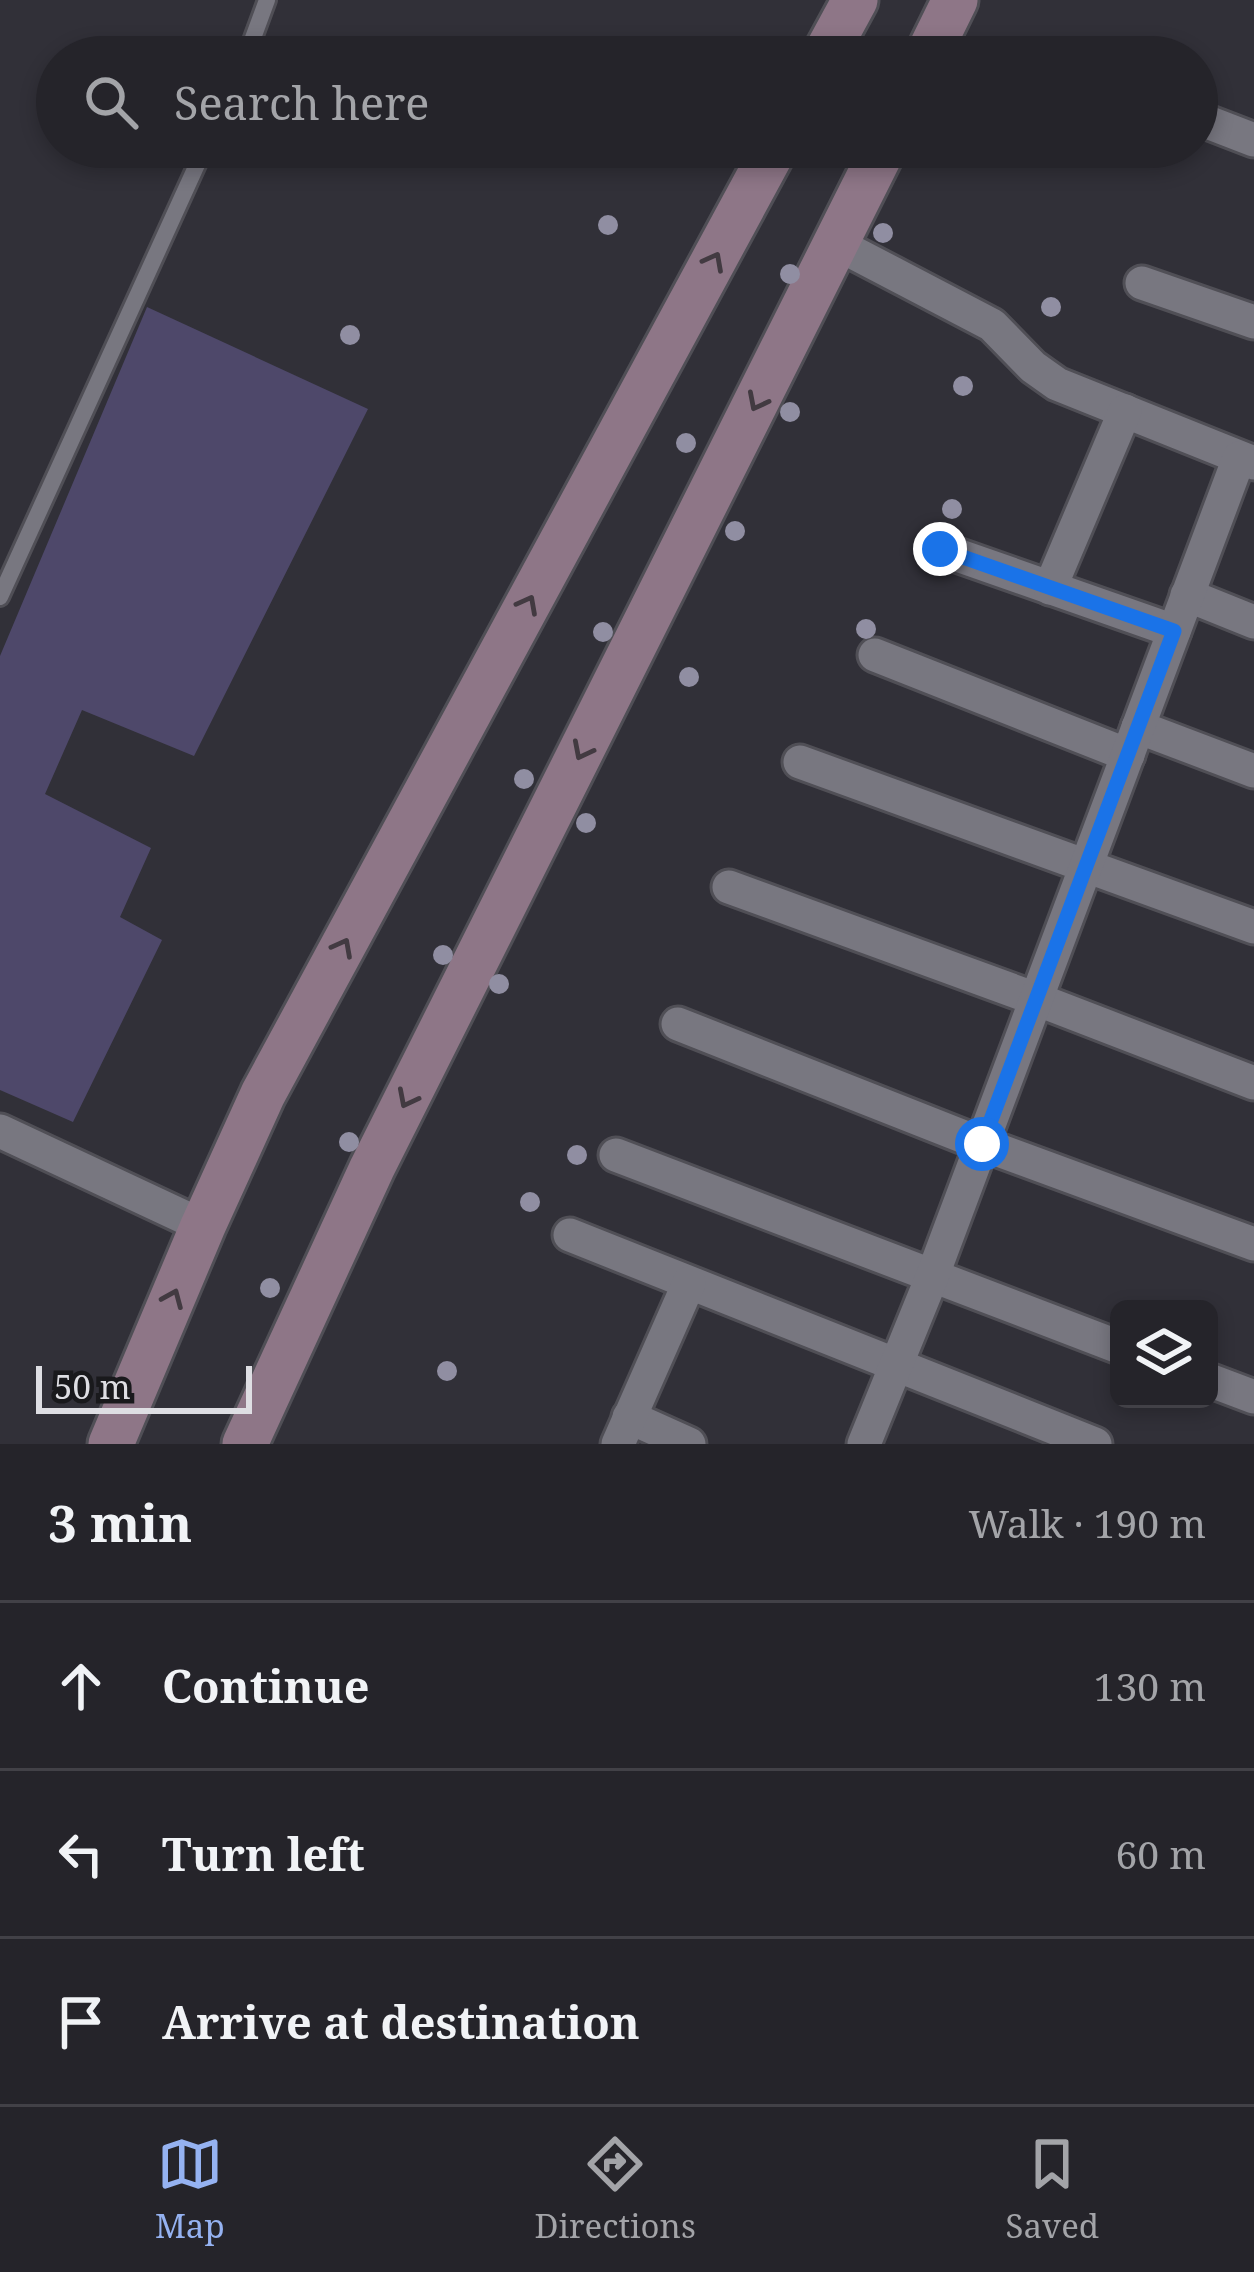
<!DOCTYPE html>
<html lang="en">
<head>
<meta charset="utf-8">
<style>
  body { margin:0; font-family:"Noto Serif",serif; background:#2d2c32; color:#f1f3f6 }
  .controls { position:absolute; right:36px; bottom:36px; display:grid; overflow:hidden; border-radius:18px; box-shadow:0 6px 18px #0003 }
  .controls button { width:108px; height:108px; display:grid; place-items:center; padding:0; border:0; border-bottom:3px solid #424147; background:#25242a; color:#f1f3f6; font:60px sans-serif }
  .scale { position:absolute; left:36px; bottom:30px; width:216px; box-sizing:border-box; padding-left:12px; border:6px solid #dedee3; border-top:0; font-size:33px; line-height:42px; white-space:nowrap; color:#dedee3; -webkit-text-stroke:9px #19191c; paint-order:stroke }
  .stop { position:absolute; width:36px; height:36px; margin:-27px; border:9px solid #1a73e8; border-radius:50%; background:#fff }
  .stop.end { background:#1a73e8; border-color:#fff; box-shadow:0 3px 12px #0008 }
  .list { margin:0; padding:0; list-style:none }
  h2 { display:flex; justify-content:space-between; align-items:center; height:156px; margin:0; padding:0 48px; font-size:51px }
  h2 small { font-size:39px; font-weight:400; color:#a3a4a8 }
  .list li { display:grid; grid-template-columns:78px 1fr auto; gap:36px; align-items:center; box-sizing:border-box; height:168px; padding:0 48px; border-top:3px solid #424147 }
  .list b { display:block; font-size:45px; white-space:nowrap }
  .list em { font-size:39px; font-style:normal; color:#a3a4a8 }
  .icon { flex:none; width:66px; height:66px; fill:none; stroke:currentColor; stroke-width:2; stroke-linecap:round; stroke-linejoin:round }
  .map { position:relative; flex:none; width:1254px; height:1444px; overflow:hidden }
  .search { position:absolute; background:#25242a; box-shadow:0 6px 18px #0003; left:36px; right:36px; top:36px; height:132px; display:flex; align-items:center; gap:30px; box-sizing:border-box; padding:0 42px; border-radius:66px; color:#a3a4a8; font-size:45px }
  .sheet { height:660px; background:#25242a }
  nav { display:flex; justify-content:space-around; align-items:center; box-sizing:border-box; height:168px; border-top:3px solid #424147; background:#25242a; font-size:33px; color:#a3a4a8 }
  nav a { display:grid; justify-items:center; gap:6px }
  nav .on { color:#95b2f1 }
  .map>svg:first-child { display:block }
  .green { fill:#4e486a }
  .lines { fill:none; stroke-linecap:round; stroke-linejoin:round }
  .lane-casing { stroke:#504f56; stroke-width:22 }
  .street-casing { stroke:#504f56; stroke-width:39 }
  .secondary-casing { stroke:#504f56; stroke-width:51 }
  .lane { stroke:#787780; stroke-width:16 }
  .street { stroke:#787780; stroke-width:33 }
  .secondary { stroke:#8e7687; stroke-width:45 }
  .tree { fill:#908ea2 }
  .oneway { stroke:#423a41 }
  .route { stroke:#1a73e8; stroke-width:15 }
</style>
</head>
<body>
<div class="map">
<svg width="1254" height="1444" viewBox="0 0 1254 1444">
  <rect width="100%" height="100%" fill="#313038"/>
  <polygon class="green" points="147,307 368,409 194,756 82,710 45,794 151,848 120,917 162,940 73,1122 0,1090 0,656"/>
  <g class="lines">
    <defs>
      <g id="lane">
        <polyline points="246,57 267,0"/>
        <polyline points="0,597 205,147"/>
      </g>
      <g id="street">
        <polyline points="1197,118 1254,140"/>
        <polyline points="837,244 992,325 1033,367 1057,384 1254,463"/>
        <polyline points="1142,283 1254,322"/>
        <polyline points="940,549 1174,631"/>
        <polyline points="1050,588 1125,411"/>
        <polyline points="1187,595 1254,622"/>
        <polyline points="875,655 1128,755"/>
        <polyline points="1138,727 1254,771"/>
        <polyline points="800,762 1254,927"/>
        <polyline points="729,887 1036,999 1254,1083"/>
        <polyline points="678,1024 982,1144 1254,1244"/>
        <polyline points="0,1131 203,1226"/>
        <polyline points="616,1155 1119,1347"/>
        <polyline points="570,1235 1095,1444"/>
        <polyline points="1209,1380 1254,1397"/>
        <polyline points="629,1417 689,1444"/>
        <polyline points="618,1444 689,1283"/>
        <polyline points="864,1444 932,1277 1239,458"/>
      </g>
      <g id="secondary">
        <polyline points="824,57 855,0"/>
        <polyline points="927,57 955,0"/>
        <polyline points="111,1444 203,1226 263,1094 775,147"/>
        <polyline points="245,1444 372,1168 884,147"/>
      </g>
    </defs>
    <use href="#lane" class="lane-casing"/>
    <use href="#street" class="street-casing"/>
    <use href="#secondary" class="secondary-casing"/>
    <use href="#lane" class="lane"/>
    <use href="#street" class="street"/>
    <use href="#secondary" class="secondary"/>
  </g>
  <g class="tree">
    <circle cx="608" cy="225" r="10"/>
    <circle cx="883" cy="233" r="10"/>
    <circle cx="790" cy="274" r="10"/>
    <circle cx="1051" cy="307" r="10"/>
    <circle cx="350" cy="335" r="10"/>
    <circle cx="963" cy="386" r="10"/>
    <circle cx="790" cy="412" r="10"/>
    <circle cx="686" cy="443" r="10"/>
    <circle cx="952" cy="509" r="10"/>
    <circle cx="735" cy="531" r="10"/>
    <circle cx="866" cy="629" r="10"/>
    <circle cx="603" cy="632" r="10"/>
    <circle cx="689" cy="677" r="10"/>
    <circle cx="524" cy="779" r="10"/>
    <circle cx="586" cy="823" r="10"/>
    <circle cx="443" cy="955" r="10"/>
    <circle cx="499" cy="984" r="10"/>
    <circle cx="349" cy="1142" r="10"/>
    <circle cx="577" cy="1155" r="10"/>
    <circle cx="530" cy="1202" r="10"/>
    <circle cx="270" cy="1288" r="10"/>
    <circle cx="447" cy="1371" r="10"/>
  </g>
  <defs><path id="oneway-chevron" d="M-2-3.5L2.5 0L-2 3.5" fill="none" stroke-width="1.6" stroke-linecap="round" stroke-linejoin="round" transform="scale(3)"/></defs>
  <g class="oneway">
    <use href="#oneway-chevron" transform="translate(714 261) rotate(-62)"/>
    <use href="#oneway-chevron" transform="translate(757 402) rotate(117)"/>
    <use href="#oneway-chevron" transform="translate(528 604) rotate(-62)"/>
    <use href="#oneway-chevron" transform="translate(582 751) rotate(117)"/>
    <use href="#oneway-chevron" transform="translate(343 947) rotate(-62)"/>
    <use href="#oneway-chevron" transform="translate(407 1099) rotate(117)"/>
    <use href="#oneway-chevron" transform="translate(173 1298) rotate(-67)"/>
  </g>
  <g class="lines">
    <polyline class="route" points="940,549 1174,631 982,1144"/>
  </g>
</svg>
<div class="controls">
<button><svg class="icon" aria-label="layers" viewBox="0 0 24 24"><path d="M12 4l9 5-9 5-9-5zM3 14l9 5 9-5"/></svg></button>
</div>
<div class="scale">50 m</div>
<div class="stop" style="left:982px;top:1144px"></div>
<div class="stop end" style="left:940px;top:549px"></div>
<div class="search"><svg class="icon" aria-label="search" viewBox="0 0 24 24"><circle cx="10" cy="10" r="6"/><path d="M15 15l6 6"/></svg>Search here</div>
</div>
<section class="sheet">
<h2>3 min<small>Walk · 190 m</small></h2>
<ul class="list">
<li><svg class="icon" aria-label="ahead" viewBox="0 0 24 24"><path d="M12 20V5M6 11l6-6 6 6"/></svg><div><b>Continue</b></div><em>130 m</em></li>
<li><svg class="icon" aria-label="left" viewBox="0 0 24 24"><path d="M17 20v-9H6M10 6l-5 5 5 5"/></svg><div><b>Turn left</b></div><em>60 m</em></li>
<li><svg class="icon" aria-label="arrive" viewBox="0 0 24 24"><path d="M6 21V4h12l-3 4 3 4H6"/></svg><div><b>Arrive at destination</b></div></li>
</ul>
</section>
<nav>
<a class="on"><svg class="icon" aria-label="map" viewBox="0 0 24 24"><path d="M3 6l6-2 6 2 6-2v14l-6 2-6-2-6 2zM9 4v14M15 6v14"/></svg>Map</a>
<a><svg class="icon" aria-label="directions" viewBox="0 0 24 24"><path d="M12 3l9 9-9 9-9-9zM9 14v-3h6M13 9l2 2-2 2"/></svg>Directions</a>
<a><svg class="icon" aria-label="saved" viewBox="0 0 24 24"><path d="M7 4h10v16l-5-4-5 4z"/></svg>Saved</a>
</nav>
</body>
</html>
